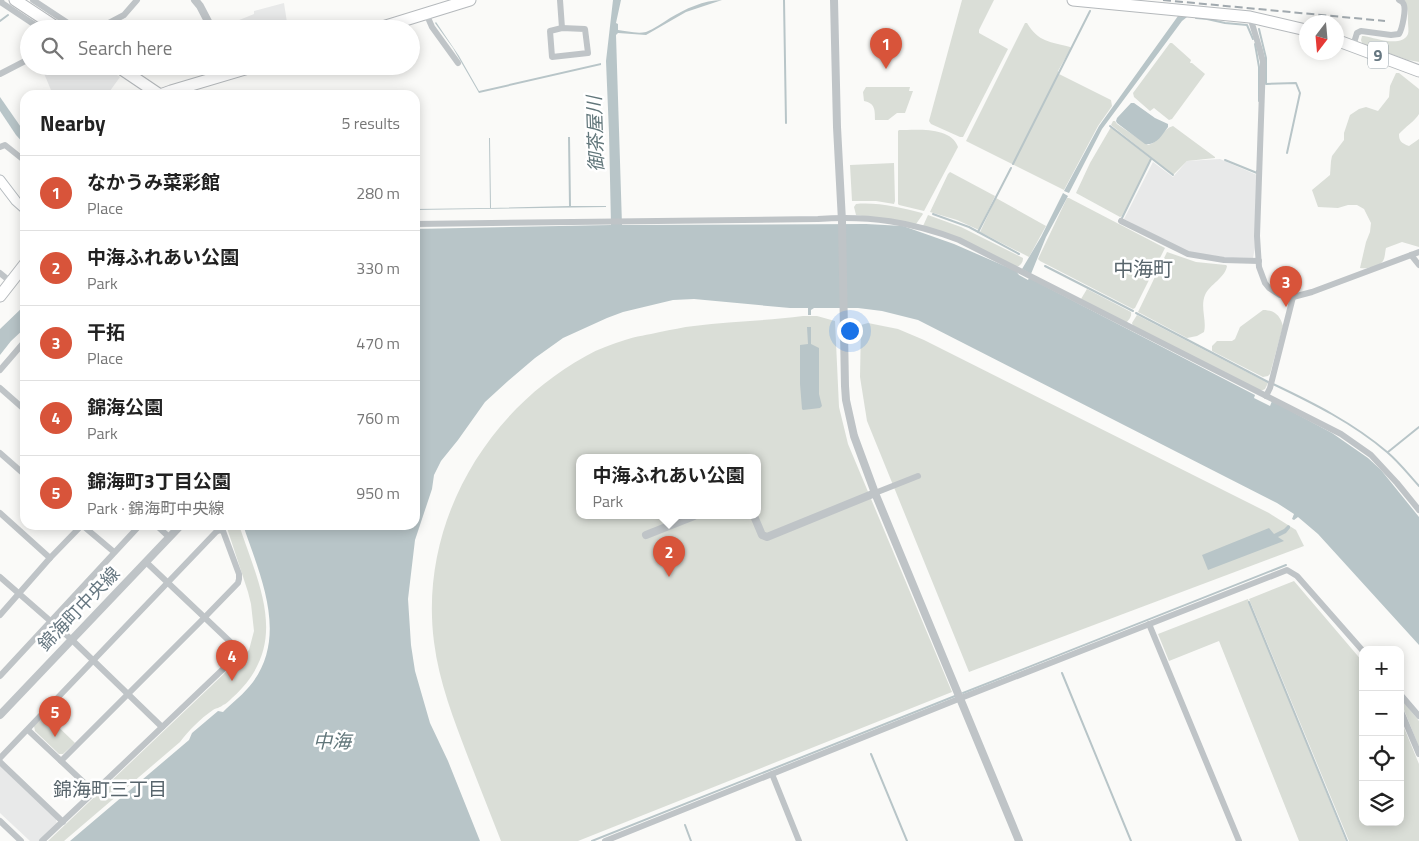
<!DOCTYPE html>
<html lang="en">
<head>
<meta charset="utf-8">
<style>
  body { margin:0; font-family:"Titillium Web","Noto Sans JP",sans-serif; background:#f2f2f2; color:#222 }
  .controls { position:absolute; right:15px; bottom:15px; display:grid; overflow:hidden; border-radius:10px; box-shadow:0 2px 12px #0003 }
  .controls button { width:45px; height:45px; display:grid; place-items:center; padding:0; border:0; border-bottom:1px solid #e0e0e0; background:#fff; color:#222; font:25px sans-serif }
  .compass { position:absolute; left:1299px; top:15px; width:45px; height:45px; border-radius:50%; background:#fff; box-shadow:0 2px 12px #0003; rotate:196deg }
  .you { position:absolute; left:849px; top:330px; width:18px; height:18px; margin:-12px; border:4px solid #fff; border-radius:50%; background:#1a73e8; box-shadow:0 0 0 8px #1a73e833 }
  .badge { display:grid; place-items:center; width:32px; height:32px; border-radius:50%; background:#d8543a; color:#fff; font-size:16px; font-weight:700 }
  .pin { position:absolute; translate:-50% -41px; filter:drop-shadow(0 1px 2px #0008) }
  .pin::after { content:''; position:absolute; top:26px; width:18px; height:15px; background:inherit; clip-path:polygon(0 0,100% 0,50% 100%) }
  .popup { position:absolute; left:576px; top:454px; width:185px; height:65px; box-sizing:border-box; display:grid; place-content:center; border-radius:10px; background:#fff; filter:drop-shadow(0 1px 4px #0005); font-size:16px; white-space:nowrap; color:#767676 }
  .popup b { font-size:19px; color:#222 }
  .popup::after { content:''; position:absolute; left:50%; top:100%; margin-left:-10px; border:10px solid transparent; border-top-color:#fff }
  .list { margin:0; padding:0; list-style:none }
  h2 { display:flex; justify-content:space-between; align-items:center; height:65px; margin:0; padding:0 20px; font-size:21px }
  h2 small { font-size:16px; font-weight:400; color:#767676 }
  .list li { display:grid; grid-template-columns:32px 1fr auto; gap:15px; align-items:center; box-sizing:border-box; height:75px; padding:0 20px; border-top:1px solid #e0e0e0 }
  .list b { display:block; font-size:19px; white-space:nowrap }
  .list p { margin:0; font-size:16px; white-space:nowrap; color:#767676 }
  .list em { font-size:16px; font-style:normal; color:#767676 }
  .icon { flex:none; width:28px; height:28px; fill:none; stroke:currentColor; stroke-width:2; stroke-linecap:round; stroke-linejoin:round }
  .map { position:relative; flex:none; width:1419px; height:841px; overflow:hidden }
  .search { position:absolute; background:#fff; box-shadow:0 2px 12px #0003; left:20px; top:20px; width:400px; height:55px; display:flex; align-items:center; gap:12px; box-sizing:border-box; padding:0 18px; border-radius:28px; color:#767676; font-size:19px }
  .panel { position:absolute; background:#fff; box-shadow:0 2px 12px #0003; left:20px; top:90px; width:400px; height:440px; border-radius:15px }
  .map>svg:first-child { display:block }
  .built { fill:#e8e9e9 }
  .green { fill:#daded7; fill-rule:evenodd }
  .water { fill:#b8c5c8 }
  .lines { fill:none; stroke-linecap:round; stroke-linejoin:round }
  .stream { stroke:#b8c5c8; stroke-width:2 }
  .secondary-casing { stroke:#b4babe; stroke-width:11 }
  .trunk-casing { stroke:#b5b9bc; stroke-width:13 }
  .minor { stroke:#bfc4c7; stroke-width:6 }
  .tertiary { stroke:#bfc4c7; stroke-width:8 }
  .secondary { stroke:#fff; stroke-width:9 }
  .trunk { stroke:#fff; stroke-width:11 }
  .rail { stroke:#a1a9ae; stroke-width:2; stroke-dasharray:8 4; stroke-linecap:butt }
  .labels { text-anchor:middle; stroke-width:5; stroke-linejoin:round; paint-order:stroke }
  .shield { fill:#fff; stroke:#94a0a7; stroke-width:1 }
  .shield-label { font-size:16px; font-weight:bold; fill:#667781 }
  .street-label { font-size:18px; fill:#667781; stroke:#fff }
  .water-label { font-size:19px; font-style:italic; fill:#61767a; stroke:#fff }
  .neighbourhood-label { font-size:19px; fill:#58656c; stroke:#fff }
  .quarter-label { font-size:20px; fill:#58656c; stroke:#fff }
</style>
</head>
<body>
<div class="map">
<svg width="1419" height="841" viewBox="0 0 1419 841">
  <rect width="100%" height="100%" fill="#fafaf8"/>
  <g class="built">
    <polygon points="284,3 288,29 226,29 232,23 254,14 254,11"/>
    <polygon points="41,66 104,66 120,77 107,95 53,95"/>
    <polygon points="1220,159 1257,175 1255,248 1253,258 1222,257 1188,252 1124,219 1153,162 1173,177 1187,161"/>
    <polygon points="0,766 56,819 57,824 39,841 30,841 0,813"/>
  </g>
  <g class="green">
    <polygon points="962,0 994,0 979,30 979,33 1008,49 963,137 960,137 931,124 929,121"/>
    <path d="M1404 0H1419V62L1408 60 1366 45 1362 43 1361 40 1362 36H1364C1375 38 1402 48 1408 34 1409 31 1408 26 1408 23 1408 15 1408 7 1404 0Z"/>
    <path d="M1025 23H1027C1038 42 1051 42 1070 47L1071 48 1058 71 1059 74 1111 100 1112 106 1098 126 1064 190 966 141Z"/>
    <polygon points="1170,43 1172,43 1191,60 1190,63 1192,63 1205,74 1172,119 1169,120 1154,108 1150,111 1134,97 1133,93"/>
    <path d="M1396 73H1399L1419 89C1419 96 1419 107 1419 114 1416 120 1404 128 1399 134 1399 141 1401 143 1409 146L1419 139V247L1402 242 1386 248C1385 252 1385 258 1383 261 1379 267 1366 269 1360 268L1366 242 1370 232 1371 223 1364 209 1357 205H1348L1338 208 1318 207 1312 190 1330 175 1331 161 1332 156 1344 140V133L1350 115 1359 109 1366 107 1378 111 1389 97 1390 86Z"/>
    <path d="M866 87H910L909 91H913L905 113H897L888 120H875C875 110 875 103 864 101L863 92Z"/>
    <path d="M1113 121H1115L1117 124 1148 145C1160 142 1162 129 1173 126L1215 157V158L1187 161 1173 175 1111 125Z"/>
    <polygon points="1111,127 1151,159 1122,216 1120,217 1076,193 1090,163"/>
    <path d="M899 130C916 130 951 126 958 147L924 211 899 205 898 204V131Z"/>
    <polygon points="894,163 895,201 894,204 876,201 852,201 850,165"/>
    <polygon points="950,172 995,196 979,230 957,220 930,212 948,174"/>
    <polygon points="996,198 1046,226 1029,257 980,232"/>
    <polygon points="1067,198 1069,198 1165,248 1135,308 1133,309 1040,261 1038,259"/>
    <path d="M856 204C878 202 901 208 922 213L923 214 916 224 856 215 854 207Z"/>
    <path d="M928 215 961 227 1023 258C1023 263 1020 266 1016 267L923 226Z"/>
    <path d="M1167 252 1196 262 1226 265 1227 266C1225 278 1210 284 1205 295 1200 307 1207 321 1204 332L1197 336 1187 338 1138 312Z"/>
    <path d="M1087 289 1131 312C1132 316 1129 320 1126 323L1082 300 1081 299Z"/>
    <path d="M1263 310C1274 310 1280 315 1283 326L1270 374 1268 376 1263 377 1212 351V346L1217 341H1232L1235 339 1240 327Z"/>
    <polygon points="1137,315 1268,383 1265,389 1263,390 1258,390 1133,326 1132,323"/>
    <path d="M803 316H817L835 321 839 407 848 444 952 692 578 841H501C490 813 479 785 468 757 454 720 439 682 434 642 419 526 484 412 586 356 598 349 612 344 625 340 636 336 648 335 660 332 671 330 683 327 694 326 730 321 767 321 803 316ZM580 458H758V516H580Z"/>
    <polygon points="868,323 898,329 924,340 1269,513 1296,530 1304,546 969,672 867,421 860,377 861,325"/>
    <path d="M226 525H239C260 588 291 645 232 698 229 701 226 704 223 705 220 708 216 708 213 710 200 719 189 730 180 742L64 841H48L249 650 254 631 251 604 248 592Z"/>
    <polygon points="1294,581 1363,662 1363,822 1400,822 1400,718 1419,764 1419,841 1349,841 1249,599"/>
    <polygon points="1248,599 1346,841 1299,841 1219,641 1169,661 1158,634"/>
    <polygon points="1400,700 1402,700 1419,721 1419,747"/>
    <polygon points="46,715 75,743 63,754 59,754 35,731 34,726"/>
  </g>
  <g class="water">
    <path d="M613 0H621L616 23 618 24V30C626 31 637 34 646 32 654 29 662 23 670 18 685 9 704 0 722 0L686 12 646 35 618 33 616 35 622 225 866 224 903 226 954 244 1016 271 1019 275 1028 280 1029 278 1255 395 1254 398 1270 406 1272 401 1332 433 1368 458 1381 470 1419 517V645L1318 534 1298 517 1294 520 1292 519 1294 514 1277 503 918 320 882 311 858 308H814L811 310V315H808V308H790L694 299 673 300 623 312 607 318 563 338 535 358 508 381 485 402 458 440 441 461 434 475 432 489 415 540 408 599 411 645 415 671 430 723 448 761 480 841H70L189 740 192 733 218 711 223 712C233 702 244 694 253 682 288 634 260 575 243 525H415V229L611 225 609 133 606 61Z"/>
    <polygon points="1178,16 1187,17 1182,21 1102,129 1069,193 1064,191 1099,126"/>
    <polygon points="436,22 459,56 479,91 601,63 601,65 479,93 453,48 435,23"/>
    <polygon points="0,97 25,133 25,145 16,135 0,111"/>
    <path d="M1131 103H1134L1155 118 1168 124V127C1162 135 1156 146 1145 144L1117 123 1116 121 1117 118Z"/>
    <polygon points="568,137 570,137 571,206 606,206 606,207 415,210 415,209 490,208 489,138 490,138 491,208 569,206"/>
    <polygon points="1063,193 1068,196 1046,237 1031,274 1022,269 1041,237"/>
    <polygon points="25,305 25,328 11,341 0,355 0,329"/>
    <polygon points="807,327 811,327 811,344 819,348 819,394 822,406 820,408 803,410 802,409 800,384 800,345 808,344"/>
    <polygon points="1288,525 1290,526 1290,528 1286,533 1278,537 1284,541 1208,570 1202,555 1269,528 1274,534 1284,529"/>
  </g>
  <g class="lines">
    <g class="stream">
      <polyline points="784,0 786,123"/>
      <polyline points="1196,18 1207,19 1225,23 1247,25 1253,39"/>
      <polyline points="0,21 8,15"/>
      <polyline points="115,27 128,29"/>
      <polyline points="199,29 202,26"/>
      <polyline points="1259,29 1266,58 1266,84 1296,83 1300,93 1287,153"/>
      <polyline points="1255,44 1259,67 1259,101"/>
      <polyline points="1110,126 1173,175"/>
      <polyline points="1225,160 1257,173 1257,171"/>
      <polyline points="1013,164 1090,11"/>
      <polyline points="933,214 969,227 1019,254"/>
      <polyline points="1122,218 1151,159"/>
      <polyline points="978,232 1011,168"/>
      <polyline points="1045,266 1133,311"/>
      <polyline points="1136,313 1268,382"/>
      <path d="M1273 384C1313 403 1353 423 1387 452 1399 462 1409 475 1419 486"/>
      <polyline points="1388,452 1419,427"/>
      <polyline points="1249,602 1347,841"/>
      <polyline points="1062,673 1131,841"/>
      <polyline points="963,693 1286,565"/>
      <polyline points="871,754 907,841"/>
      <polyline points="685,825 691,841"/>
      <polyline points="592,841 955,696"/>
    </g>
    <defs>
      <polyline id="secondary" points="0,180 16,201 25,209"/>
      <g id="trunk">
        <polyline points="15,0 59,29"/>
        <polyline points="1073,0 1250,17 1306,30"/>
        <polyline points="376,29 470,0"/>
        <polyline points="1336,40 1419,71"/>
        <polyline points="117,66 160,95"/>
        <polyline points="160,95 171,91 255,66"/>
        <polyline points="0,296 25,264"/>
      </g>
    </defs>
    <use href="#secondary" class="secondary-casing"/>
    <use href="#trunk" class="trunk-casing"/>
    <g class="minor">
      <polyline points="1,0 2,3 41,29"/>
      <polyline points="33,0 77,29"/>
      <polyline points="560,0 562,28"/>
      <polyline points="426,13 432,27 458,63"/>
      <polyline points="1250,17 1260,50 1263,62 1257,236 1259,267 1265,283 1269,288 1280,295 1293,297 1312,292 1419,252"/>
      <polygon points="562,28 585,29 588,53 552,57 550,31"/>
      <polyline points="105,29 107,24 124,15 137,0"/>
      <path d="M1353 46 1357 33 1361 31 1391 35 1399 34C1402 29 1407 8 1403 3 1402 1 1400 1 1399 0"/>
      <polyline points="0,74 29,59"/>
      <polyline points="0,147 5,145 25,161"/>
      <polyline points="1121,221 1188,254 1224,260 1259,261"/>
      <path d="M415 224 818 219C869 215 912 222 959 240L1341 434 1371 455 1397 483 1419 510"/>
      <polyline points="1411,255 1419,265"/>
      <polyline points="0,273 11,282"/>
      <polyline points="0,370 25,341"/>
      <polyline points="0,388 25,410"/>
      <polyline points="1266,396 1270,388 1293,297"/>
      <polyline points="0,453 25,475"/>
      <polyline points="875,493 918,476"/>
      <polyline points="0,513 50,558"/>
      <polyline points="82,525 114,552"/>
      <polyline points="156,525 169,537"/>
      <polyline points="0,577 71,639 162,727"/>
      <polyline points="0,615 50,558 82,525"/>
      <polyline points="1149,624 1239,841"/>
      <polyline points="0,676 140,525"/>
      <polyline points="1400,694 1419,716"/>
      <polyline points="1400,709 1419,754"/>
      <polyline points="28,730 94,792"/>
      <polyline points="0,758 216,532 219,530 223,531 239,574 239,579 238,583 204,618 61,761"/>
      <polyline points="0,762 63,822"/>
      <polyline points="772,774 799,841"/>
      <polyline points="0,821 21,841"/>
      <polyline points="42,841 94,792 241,652 146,562"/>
      <polyline points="605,841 961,698 1287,570 1297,576 1363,651"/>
    </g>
    <g class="tertiary">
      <polyline points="195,0 200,6 212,29"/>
      <polyline points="834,0 837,127 842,221 845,386 846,400 854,436 875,493 1019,841"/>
      <polyline points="754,516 762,535 767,537 875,493"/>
      <polyline points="646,535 694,516"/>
      <polyline points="0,715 181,525"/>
    </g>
    <use href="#secondary" class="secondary"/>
    <use href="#trunk" class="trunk"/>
    <polyline class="rail" points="1163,0 1385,21"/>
  </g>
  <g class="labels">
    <rect class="shield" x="1368" y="41.5" width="20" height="27" rx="4"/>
    <g class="shield-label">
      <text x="1378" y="61">9</text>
    </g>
    <g class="street-label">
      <text transform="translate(79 609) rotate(-46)" y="6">錦海町中央線</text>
    </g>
    <g class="water-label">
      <text transform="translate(595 134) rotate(-92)" y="7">御茶屋川</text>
      <text x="332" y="748">中海</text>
    </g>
    <g class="neighbourhood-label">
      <text x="110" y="796">錦海町三丁目</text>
    </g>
    <g class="quarter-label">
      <text x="1143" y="276">中海町</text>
    </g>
  </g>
</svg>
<div class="controls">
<button>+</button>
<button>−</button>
<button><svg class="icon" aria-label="locate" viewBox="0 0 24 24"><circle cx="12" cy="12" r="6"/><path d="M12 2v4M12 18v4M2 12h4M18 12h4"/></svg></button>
<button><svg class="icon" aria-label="layers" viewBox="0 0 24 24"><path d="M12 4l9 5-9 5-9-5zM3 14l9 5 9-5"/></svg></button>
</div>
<svg class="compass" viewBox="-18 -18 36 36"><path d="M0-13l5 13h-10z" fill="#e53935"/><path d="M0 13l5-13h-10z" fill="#767676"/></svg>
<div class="you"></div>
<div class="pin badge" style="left:886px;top:69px">1</div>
<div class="pin badge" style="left:669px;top:577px">2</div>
<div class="popup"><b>中海ふれあい公園</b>Park</div>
<div class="pin badge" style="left:1286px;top:307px">3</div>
<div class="pin badge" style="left:232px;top:681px">4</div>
<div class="pin badge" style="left:55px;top:737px">5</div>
<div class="search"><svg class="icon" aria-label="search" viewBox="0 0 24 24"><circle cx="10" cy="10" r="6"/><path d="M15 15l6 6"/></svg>Search here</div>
<section class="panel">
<h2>Nearby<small>5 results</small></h2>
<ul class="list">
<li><span class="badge">1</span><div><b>なかうみ菜彩館</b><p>Place</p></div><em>280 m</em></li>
<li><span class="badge">2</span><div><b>中海ふれあい公園</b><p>Park</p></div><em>330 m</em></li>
<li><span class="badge">3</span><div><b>干拓</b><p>Place</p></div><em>470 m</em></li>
<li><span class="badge">4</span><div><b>錦海公園</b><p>Park</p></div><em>760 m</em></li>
<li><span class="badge">5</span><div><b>錦海町3丁目公園</b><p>Park · 錦海町中央線</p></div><em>950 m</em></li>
</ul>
</section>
</div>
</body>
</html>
